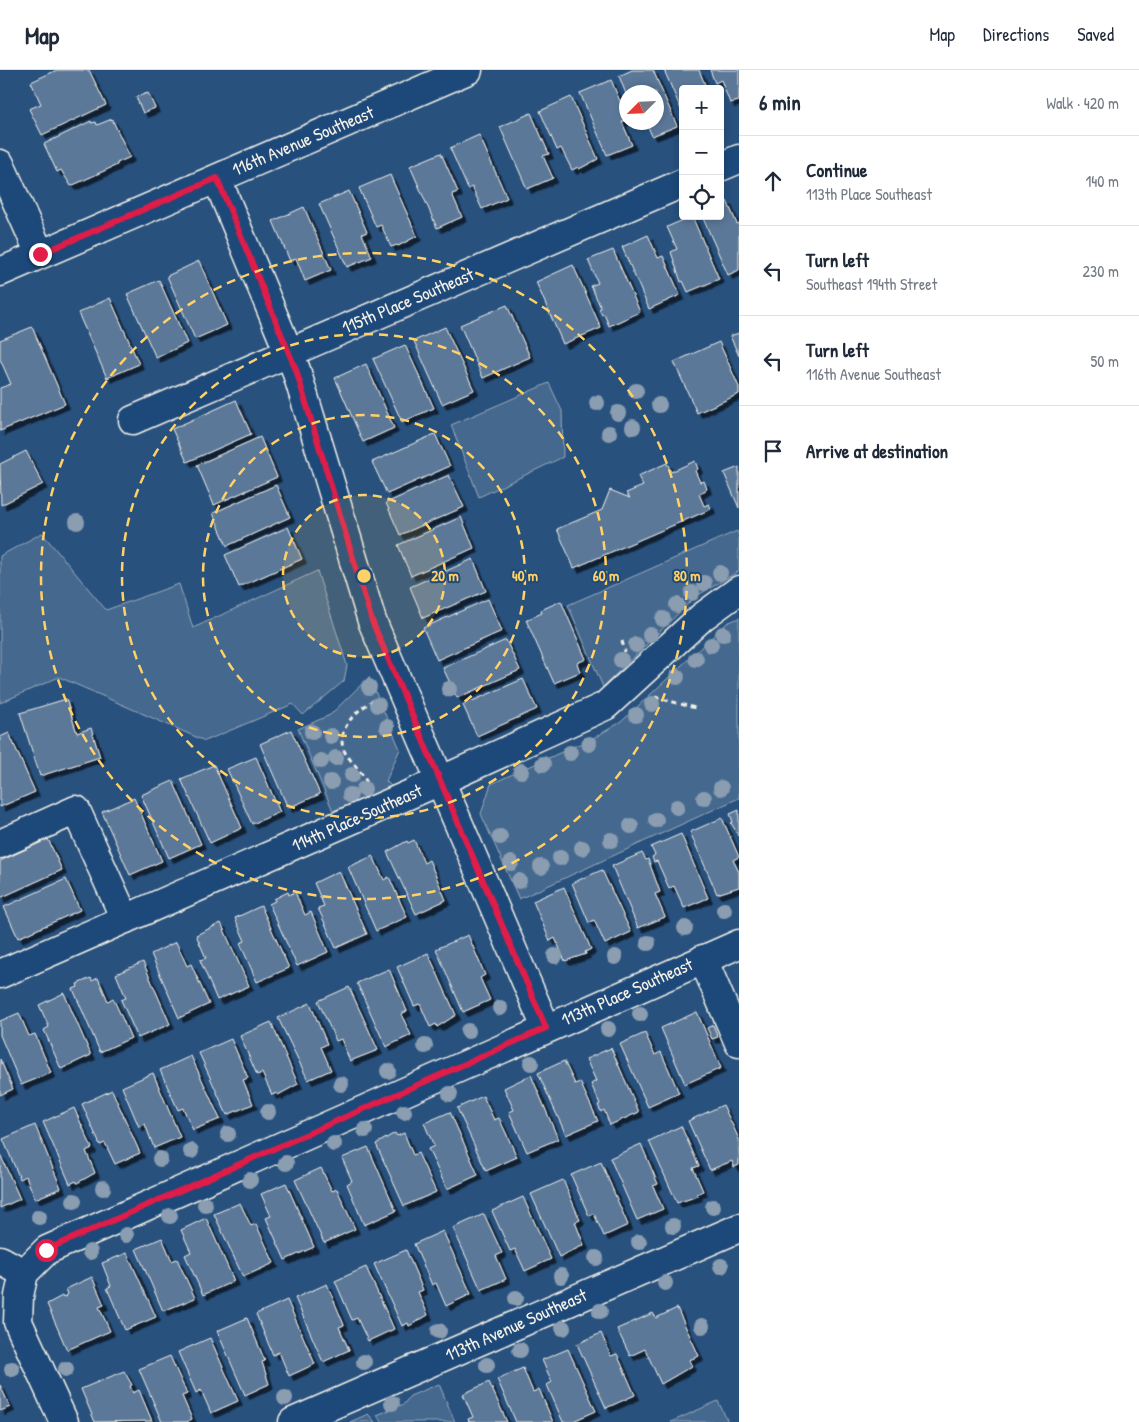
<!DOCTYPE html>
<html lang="en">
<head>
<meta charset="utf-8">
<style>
  body { margin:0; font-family:"Patrick Hand",sans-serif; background:#f2f2f3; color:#1f2937 }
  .controls { position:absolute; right:15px; top:15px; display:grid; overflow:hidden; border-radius:5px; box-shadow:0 2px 8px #0003 }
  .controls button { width:45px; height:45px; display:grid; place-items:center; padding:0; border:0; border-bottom:1px solid #e0e1e3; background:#fff; color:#1f2937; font:25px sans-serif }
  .compass { position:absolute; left:619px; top:15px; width:45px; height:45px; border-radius:50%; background:#fff; box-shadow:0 2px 8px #0003; rotate:246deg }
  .stop { position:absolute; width:15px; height:15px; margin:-11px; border:4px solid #e11d48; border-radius:50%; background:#fff }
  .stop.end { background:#e11d48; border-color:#fff; box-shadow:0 1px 5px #0008 }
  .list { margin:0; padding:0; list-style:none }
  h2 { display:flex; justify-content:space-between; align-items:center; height:65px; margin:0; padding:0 20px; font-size:21px }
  h2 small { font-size:16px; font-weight:400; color:#747a83 }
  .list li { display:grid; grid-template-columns:32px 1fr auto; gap:15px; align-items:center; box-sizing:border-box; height:90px; padding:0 20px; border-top:1px solid #e0e1e3 }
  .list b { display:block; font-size:19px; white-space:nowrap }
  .list p { margin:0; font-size:16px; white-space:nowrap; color:#747a83 }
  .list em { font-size:16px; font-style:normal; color:#747a83 }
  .icon { flex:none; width:28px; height:28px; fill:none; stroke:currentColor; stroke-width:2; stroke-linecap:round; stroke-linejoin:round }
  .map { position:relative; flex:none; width:739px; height:1352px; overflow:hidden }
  header { display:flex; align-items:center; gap:30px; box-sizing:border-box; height:70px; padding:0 25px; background:#fff; border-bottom:1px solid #e0e1e3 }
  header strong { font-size:24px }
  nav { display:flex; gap:28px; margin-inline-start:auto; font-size:18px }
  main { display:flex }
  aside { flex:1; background:#fff }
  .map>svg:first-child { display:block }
  .green { fill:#45688e; stroke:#9cacbb }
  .building { fill:#5b7899; stroke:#f4f1e8; filter:url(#shadow) }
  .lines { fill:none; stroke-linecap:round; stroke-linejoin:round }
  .minor-casing { stroke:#f4f1e8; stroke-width:31 }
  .path { stroke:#f4f1e8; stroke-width:3; stroke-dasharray:5 4; stroke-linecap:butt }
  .minor { stroke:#1f4a7a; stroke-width:28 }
  .tree { fill:#8a9db1 }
  .route { stroke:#e11d48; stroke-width:6 }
  .ring { fill:none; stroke:#ffd166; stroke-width:2.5; stroke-dasharray:9 6 }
  .labels { text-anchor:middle; stroke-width:4; stroke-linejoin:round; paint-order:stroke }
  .street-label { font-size:18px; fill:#f4f1e8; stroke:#1f4a7a }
  .centre { fill:#ffd166; stroke:#1f4a7a; stroke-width:2.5 }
  .ring-label { font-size:15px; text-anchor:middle; font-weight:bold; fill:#ffd166; stroke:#1f4a7a; stroke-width:4; stroke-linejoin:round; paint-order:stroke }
</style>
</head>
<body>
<header>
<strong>Map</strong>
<nav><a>Map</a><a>Directions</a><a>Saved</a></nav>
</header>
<main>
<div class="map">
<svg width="739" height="1352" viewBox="0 0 739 1352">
  <defs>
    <filter id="shadow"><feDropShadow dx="4.5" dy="4.5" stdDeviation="0" flood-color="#0009"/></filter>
  </defs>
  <rect width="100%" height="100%" fill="#28517e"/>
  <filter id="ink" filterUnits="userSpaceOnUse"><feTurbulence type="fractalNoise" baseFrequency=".02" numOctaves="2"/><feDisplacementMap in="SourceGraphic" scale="10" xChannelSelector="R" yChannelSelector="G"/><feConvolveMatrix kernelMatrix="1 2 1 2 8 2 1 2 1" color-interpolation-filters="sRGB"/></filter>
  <g filter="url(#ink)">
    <g class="green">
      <polygon points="549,313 562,341 563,387 479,427 451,355"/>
      <polygon points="737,461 739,466 739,501 695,527 603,617 568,535"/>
      <polygon points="42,463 106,540 179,514 193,558 317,501 347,595 344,611 303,645 293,634 205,671 59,607 0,633 0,486"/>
      <polygon points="739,548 739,728 519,829 481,744 491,714 597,666 621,652 727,553"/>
      <polygon points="369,607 400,679 386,711 392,717 333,741 298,659 330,645"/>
      <polygon points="439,1314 455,1352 381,1352 377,1345 404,1334 410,1326"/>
      <polygon points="718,1331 728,1352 671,1352"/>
      <polygon points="368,1344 375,1352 350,1352"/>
    </g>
    <g class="building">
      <polygon points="57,0 89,0 106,35 42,65 29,39 41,34 31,12"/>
      <polygon points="632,0 653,0 677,56 652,66 646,52 656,52 656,22 626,24 619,6"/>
      <polygon points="664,0 699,0 706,17 683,19 683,44"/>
      <polygon points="710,0 739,0 739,31 730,33 721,10 715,13"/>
      <polygon points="611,10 626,45 626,50 622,52 632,75 607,85 580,23"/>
      <polygon points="148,23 155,38 143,43 136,27"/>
      <polygon points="571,27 598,89 579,99 578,97 572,100 561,78 557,80 540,41"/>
      <polygon points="531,43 549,84 543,86 553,108 527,119 500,57"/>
      <polygon points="112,49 130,87 117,93 117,95 71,116 61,100 57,102 44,74 91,51 91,53 96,52 97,55"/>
      <polygon points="479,65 507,128 482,139 472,117 468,119 450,78"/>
      <polygon points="441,83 458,122 452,124 462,147 437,158 410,96"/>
      <polygon points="390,105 417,166 398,176 397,175 391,177 381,155 376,157 359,118"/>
      <polygon points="349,121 367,162 362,164 372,187 347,197 319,134"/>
      <polygon points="720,131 721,134 727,131 737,154 739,153 739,200 728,205 702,146 720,146"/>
      <polygon points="304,137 331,200 305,211 296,188 290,191 273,151"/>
      <polygon points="692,146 719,209 688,222 683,211 681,212 671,182 677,179 667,157"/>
      <polygon points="648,165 658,188 663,186 680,225 649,239 622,177"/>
      <polygon points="613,180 640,242 609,256 604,244 602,245 599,239 601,238 591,216 598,213 588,190"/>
      <polygon points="199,191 227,255 195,269 167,206"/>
      <polygon points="573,195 601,258 563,274 536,212"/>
      <polygon points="159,210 187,273 156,288 127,224"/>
      <polygon points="110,228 139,294 107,308 78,243"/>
      <polygon points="507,235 530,287 483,308 460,255"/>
      <polygon points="32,257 65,334 0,361 0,318 11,314 0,289 0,270"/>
      <polygon points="445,257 474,320 442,334 414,271"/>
      <polygon points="739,263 739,286 730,266"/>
      <polygon points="719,272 739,317 739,324 697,343 674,292"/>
      <polygon points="405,275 434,338 402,352 373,289"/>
      <polygon points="366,294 394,358 363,372 335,308"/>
      <polygon points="236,330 251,364 187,392 172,359"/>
      <polygon points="435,364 450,396 387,424 372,392"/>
      <polygon points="260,367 277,407 214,435 197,395"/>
      <polygon points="26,381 43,414 1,435 0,394"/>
      <polygon points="695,391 698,399 695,401 700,412 704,411 707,419 699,424 704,436 709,434 711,439 574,498 557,459 602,440 610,420 630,428 626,423 643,416 638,406 667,393 671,402"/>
      <polygon points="739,397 739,438 724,403"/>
      <polygon points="449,405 464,437 400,465 386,433"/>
      <polygon points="276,415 290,447 227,476 213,443"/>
      <polygon points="461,447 474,478 411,506 398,475"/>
      <polygon points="288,457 302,489 239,517 225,485"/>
      <polygon points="473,489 486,521 423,548 410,517"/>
      <polygon points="488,529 502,561 437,590 423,558"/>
      <polygon points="561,531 586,589 577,593 580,602 554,613 526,550 542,543 541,540"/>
      <polygon points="506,570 520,600 457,628 443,598"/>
      <polygon points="523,609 537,639 477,666 463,635"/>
      <polygon points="66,629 77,663 91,658 100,687 40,706 20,643"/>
      <polygon points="291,660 320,724 288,738 260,674"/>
      <polygon points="9,663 35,722 0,737 0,667"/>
      <polygon points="256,687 280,742 252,754 227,699"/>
      <polygon points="214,695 242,758 210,773 181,709"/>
      <polygon points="173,711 201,774 169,788 141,725"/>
      <polygon points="134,728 162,791 130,805 102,742"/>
      <polygon points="739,740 739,766 731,753 733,752 730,744"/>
      <polygon points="722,748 739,787 733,790 739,802 739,817 717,824 690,762"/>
      <polygon points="681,764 708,828 684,838 674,816 669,818 657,791 654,792 652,787 655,785 651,777"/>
      <polygon points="48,769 62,800 0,828 0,791"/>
      <polygon points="414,770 424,793 429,790 446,830 416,844 387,782 407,771 408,773"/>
      <polygon points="642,783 646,790 648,789 660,822 655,824 665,847 638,858 612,796"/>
      <polygon points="373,786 384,810 389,807 407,847 376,861 348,797"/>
      <polygon points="602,800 631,862 605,874 594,850 589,853 572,813"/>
      <polygon points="339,801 367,864 336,878 318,838 324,836 314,813"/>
      <polygon points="66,809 80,840 18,868 4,837"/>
      <polygon points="564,817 591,879 585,882 586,884 565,891 555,868 550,871 533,831"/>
      <polygon points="288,822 289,825 295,822 305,845 311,842 328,882 297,896 269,834 275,831 274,829"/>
      <polygon points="261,836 289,898 257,912 240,873 245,871 235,848"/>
      <polygon points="221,853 249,916 217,930 200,890 206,888 196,865"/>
      <polygon points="468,865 485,905 480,908 490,930 463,942 436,879"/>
      <polygon points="176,872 187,896 191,894 209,934 179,948 151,884"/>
      <polygon points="428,883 456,945 437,957 436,954 430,957 420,934 414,936 397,897"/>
      <polygon points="143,892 170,954 138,968 121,930 126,928 116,904"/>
      <polygon points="389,899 407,941 401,944 411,965 386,977 357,913"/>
      <polygon points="91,908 92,911 98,908 108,931 113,928 131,968 100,982 73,919 78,917 77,914"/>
      <polygon points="349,917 378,980 350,991 341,969 336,971 318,931"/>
      <polygon points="64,923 91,985 61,999 44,960 49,957 39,935"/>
      <polygon points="310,933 327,974 321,977 331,1000 308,1010 278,948"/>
      <polygon points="697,942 721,998 685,1014 661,958"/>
      <polygon points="19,943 29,966 35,964 51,1003 21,1015 0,965 0,951"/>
      <polygon points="271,952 298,1014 278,1025 277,1023 272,1025 262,1003 257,1005 240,966"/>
      <polygon points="713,955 718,967 712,969 707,958"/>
      <polygon points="645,963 655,985 661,982 679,1023 648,1037 620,974"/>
      <polygon points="231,969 248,1008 243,1010 253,1034 227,1045 199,983"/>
      <polygon points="611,978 639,1042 610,1055 604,1040 601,1042 598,1035 600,1034 591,1014 596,1011 586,989"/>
      <polygon points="191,986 220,1049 193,1060 183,1038 178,1040 160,1000"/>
      <polygon points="0,989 13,1019 0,1025"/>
      <polygon points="564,991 575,1014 580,1012 598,1051 566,1065 538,1003"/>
      <polygon points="153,1003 180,1067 154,1078 145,1054 139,1057 122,1017"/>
      <polygon points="531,1005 558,1069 527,1082 509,1042 514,1040 504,1018"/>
      <polygon points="112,1020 140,1083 115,1094 105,1073 100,1075 82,1034"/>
      <polygon points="483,1026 494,1050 499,1048 517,1087 486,1101 457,1038"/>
      <polygon points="723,1035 739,1069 739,1095 734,1097 732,1091 710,1100 688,1051"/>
      <polygon points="74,1038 92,1078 86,1081 95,1103 77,1113 76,1111 70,1114 43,1052"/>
      <polygon points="450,1042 478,1105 447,1119 428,1079 434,1076 424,1053"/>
      <polygon points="35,1055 61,1118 35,1129 26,1106 20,1109 3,1069"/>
      <polygon points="681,1056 699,1096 693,1098 703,1121 697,1124 698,1126 677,1133 649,1071"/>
      <polygon points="395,1063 397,1066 404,1063 413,1085 418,1083 436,1122 404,1136 376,1074"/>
      <polygon points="641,1074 658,1114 653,1116 663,1139 637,1150 610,1088"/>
      <polygon points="368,1077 396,1141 364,1155 347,1114 352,1111 342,1088"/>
      <polygon points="0,1084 20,1129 0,1138"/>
      <polygon points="601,1092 628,1155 604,1166 594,1144 589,1146 571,1105"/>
      <polygon points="321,1098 332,1121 337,1119 355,1159 324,1173 295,1110"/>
      <polygon points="563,1110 580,1150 575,1152 584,1175 559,1187 531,1124"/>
      <polygon points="286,1113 314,1177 285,1190 266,1148 271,1146 261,1124"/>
      <polygon points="523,1127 551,1189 525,1201 515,1179 510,1181 492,1141"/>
      <polygon points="240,1133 251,1156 256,1154 274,1193 243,1207 214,1144"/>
      <polygon points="484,1144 502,1183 496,1186 506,1209 481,1220 453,1158"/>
      <polygon points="206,1148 234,1211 203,1225 185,1185 191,1182 181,1160"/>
      <polygon points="443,1161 471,1224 446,1236 436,1213 432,1215 414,1174"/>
      <polygon points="162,1168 172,1191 177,1189 195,1228 163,1241 136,1179"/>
      <polygon points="406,1180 423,1220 418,1222 428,1245 409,1256 408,1253 402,1256 374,1194"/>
      <polygon points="127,1183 156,1247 125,1260 107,1218 111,1216 102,1193"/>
      <polygon points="366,1197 394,1259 368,1271 357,1248 352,1250 335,1211"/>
      <polygon points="92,1207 104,1235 99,1237 110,1261 67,1280 47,1234 62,1226 65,1227 68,1224 66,1219"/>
      <polygon points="327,1214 344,1255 339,1257 349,1280 323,1292 295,1228"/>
      <polygon points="287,1230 315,1294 289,1306 279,1282 273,1285 256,1244"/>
      <polygon points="677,1238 699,1286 689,1290 692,1296 661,1314 645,1279 630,1286 617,1259 653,1243 656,1248"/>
      <polygon points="247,1248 265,1291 262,1292 269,1314 245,1325 217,1261"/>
      <polygon points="601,1263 611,1286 617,1284 635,1325 606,1338 577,1274"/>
      <polygon points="210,1268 238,1331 211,1343 201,1320 196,1323 178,1282"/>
      <polygon points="568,1279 596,1341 571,1352 563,1352 547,1315 552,1312 542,1290"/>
      <polygon points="170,1286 187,1324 182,1326 192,1349 187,1352 162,1352 139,1299"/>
      <polygon points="523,1298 533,1322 539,1319 553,1352 516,1352 497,1309"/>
      <polygon points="124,1301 132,1315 130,1316 133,1323 139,1320 152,1351 95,1352 81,1319"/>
      <polygon points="489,1312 507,1352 469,1352 468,1349 473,1347 463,1324"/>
      <polygon points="0,1315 10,1337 0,1341"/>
    </g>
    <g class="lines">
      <defs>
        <g id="minor">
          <polyline points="0,94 40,184"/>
          <polyline points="720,97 739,89"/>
          <polyline points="217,109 296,300 372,551 546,958"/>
          <polyline points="0,202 468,0"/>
          <polyline points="133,350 683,113"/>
          <polyline points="0,774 76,740 125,849"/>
          <polyline points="703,889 739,973"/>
          <polyline points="0,904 440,711 605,636 702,547 739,520"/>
          <polyline points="0,1190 24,1203"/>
          <polyline points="64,1352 18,1252 19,1226 24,1203 47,1180 739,874"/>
          <polyline points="293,1352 739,1158"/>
        </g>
      </defs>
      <use href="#minor" class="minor-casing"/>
      <g class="path">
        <polyline points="622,571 625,582"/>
        <polyline points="655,627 695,638"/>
        <path d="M367 713C362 702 353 694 346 684 332 662 358 637 377 629"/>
      </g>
      <use href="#minor" class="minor"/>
    </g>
    <g class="tree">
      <circle cx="636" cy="321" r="8"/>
      <circle cx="597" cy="333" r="8"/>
      <circle cx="659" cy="335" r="8"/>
      <circle cx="618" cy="343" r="8"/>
      <circle cx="633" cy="357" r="8"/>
      <circle cx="609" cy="363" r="8"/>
      <circle cx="77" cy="452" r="8"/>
      <circle cx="720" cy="503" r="8"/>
      <circle cx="704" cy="513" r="8"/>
      <circle cx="692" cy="523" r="8"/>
      <circle cx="677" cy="535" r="8"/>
      <circle cx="663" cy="549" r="8"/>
      <circle cx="723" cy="564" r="8"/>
      <circle cx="650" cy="565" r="8"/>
      <circle cx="636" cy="575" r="8"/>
      <circle cx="711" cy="575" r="8"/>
      <circle cx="696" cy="589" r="8"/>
      <circle cx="621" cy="590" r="8"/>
      <circle cx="677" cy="607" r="8"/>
      <circle cx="369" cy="617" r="8"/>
      <circle cx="449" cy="619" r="8"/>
      <circle cx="652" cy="634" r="8"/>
      <circle cx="378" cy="635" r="8"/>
      <circle cx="636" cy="645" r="8"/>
      <circle cx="387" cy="657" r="8"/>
      <circle cx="312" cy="662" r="8"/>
      <circle cx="331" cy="666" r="8"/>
      <circle cx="589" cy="674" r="8"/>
      <circle cx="570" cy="683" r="8"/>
      <circle cx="336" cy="688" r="8"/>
      <circle cx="321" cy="691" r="8"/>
      <circle cx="543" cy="694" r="8"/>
      <circle cx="521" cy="701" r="8"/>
      <circle cx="352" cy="705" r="8"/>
      <circle cx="331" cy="712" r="8"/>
      <circle cx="721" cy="718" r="8"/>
      <circle cx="364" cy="719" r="8"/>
      <circle cx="350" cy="725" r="8"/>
      <circle cx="704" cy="728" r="8"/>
      <circle cx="677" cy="737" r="8"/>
      <circle cx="656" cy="750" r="8"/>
      <circle cx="631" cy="756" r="8"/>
      <circle cx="500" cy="767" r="8"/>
      <circle cx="611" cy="770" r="8"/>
      <circle cx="582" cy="778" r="8"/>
      <circle cx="560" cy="788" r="8"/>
      <circle cx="511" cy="793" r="8"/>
      <circle cx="541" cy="797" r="8"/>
      <circle cx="519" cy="811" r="8"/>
      <circle cx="724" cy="840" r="8"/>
      <circle cx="685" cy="858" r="8"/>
      <circle cx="648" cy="873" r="8"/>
      <circle cx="555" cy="886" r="8"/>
      <circle cx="615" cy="887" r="8"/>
      <circle cx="500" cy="938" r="8"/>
      <circle cx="640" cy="944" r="8"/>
      <circle cx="608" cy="959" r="8"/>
      <circle cx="468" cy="961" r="8"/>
      <circle cx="425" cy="976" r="8"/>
      <circle cx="531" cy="993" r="8"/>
      <circle cx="388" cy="1001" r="8"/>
      <circle cx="341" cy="1014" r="8"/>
      <circle cx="450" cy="1024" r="8"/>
      <circle cx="268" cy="1042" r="8"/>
      <circle cx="404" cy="1042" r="8"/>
      <circle cx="365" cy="1060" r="8"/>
      <circle cx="228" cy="1064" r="8"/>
      <circle cx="334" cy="1074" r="8"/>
      <circle cx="191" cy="1081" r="8"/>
      <circle cx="160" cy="1089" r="8"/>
      <circle cx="286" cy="1093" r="8"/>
      <circle cx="250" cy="1110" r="8"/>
      <circle cx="103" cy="1118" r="8"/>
      <circle cx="74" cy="1131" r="8"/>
      <circle cx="205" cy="1135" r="8"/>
      <circle cx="713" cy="1137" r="8"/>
      <circle cx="170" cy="1146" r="8"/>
      <circle cx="39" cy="1147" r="8"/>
      <circle cx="673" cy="1156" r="8"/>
      <circle cx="126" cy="1165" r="8"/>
      <circle cx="639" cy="1172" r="8"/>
      <circle cx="90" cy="1182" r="8"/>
      <circle cx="596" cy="1188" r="8"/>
      <circle cx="721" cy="1196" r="8"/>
      <circle cx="561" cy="1206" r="8"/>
      <circle cx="665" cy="1213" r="8"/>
      <circle cx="516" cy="1228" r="8"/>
      <circle cx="600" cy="1241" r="8"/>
      <circle cx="702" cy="1256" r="8"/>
      <circle cx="563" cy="1258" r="8"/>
      <circle cx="439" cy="1261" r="8"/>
      <circle cx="520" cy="1280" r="8"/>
      <circle cx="364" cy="1292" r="8"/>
      <circle cx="487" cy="1295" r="8"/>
      <circle cx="12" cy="1299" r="8"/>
      <circle cx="66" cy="1299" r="8"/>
      <circle cx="285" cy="1328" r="8"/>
      <circle cx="392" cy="1333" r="8"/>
    </g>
  </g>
  <g class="lines" filter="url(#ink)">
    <polyline class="route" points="40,184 217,108 296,300 372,551 546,958 46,1180"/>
  </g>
  <circle cx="364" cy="506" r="81" fill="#ffd166" fill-opacity=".12"/>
  <g class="ring">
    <circle cx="364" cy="506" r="81"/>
    <circle cx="364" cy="506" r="161"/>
    <circle cx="364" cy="506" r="242"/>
    <circle cx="364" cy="506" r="323"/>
  </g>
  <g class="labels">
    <g class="street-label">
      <text transform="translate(303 71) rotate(-23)" y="6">116th Avenue Southeast</text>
      <text transform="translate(408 231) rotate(-23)" y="6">115th Place Southeast</text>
      <text transform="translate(357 748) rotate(-24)" y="6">114th Place Southeast</text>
      <text transform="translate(627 922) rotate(-24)" y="6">113th Place Southeast</text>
      <text transform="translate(516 1255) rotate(-24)" y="6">113th Avenue Southeast</text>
    </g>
  </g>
  <circle cx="364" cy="506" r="8" class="centre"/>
  <g class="ring-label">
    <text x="445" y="511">20 m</text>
    <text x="525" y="511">40 m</text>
    <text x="606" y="511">60 m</text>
    <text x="687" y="511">80 m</text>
  </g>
</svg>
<div class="controls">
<button>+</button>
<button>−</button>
<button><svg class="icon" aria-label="locate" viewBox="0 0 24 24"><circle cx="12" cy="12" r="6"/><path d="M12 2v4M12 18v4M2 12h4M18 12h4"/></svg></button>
</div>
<svg class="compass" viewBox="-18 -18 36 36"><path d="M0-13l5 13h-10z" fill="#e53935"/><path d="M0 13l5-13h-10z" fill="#747a83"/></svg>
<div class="stop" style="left:46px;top:1180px"></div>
<div class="stop end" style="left:40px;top:184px"></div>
</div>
<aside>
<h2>6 min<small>Walk · 420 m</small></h2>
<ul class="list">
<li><svg class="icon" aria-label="ahead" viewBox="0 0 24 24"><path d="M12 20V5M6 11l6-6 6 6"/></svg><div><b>Continue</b><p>113th Place Southeast</p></div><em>140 m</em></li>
<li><svg class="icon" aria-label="left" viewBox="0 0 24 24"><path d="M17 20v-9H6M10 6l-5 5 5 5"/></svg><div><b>Turn left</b><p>Southeast 194th Street</p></div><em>230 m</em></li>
<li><svg class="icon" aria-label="left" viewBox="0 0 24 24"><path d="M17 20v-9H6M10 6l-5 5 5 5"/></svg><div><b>Turn left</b><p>116th Avenue Southeast</p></div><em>50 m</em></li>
<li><svg class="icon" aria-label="arrive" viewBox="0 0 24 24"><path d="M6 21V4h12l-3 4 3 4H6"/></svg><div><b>Arrive at destination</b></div></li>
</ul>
</aside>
</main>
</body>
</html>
